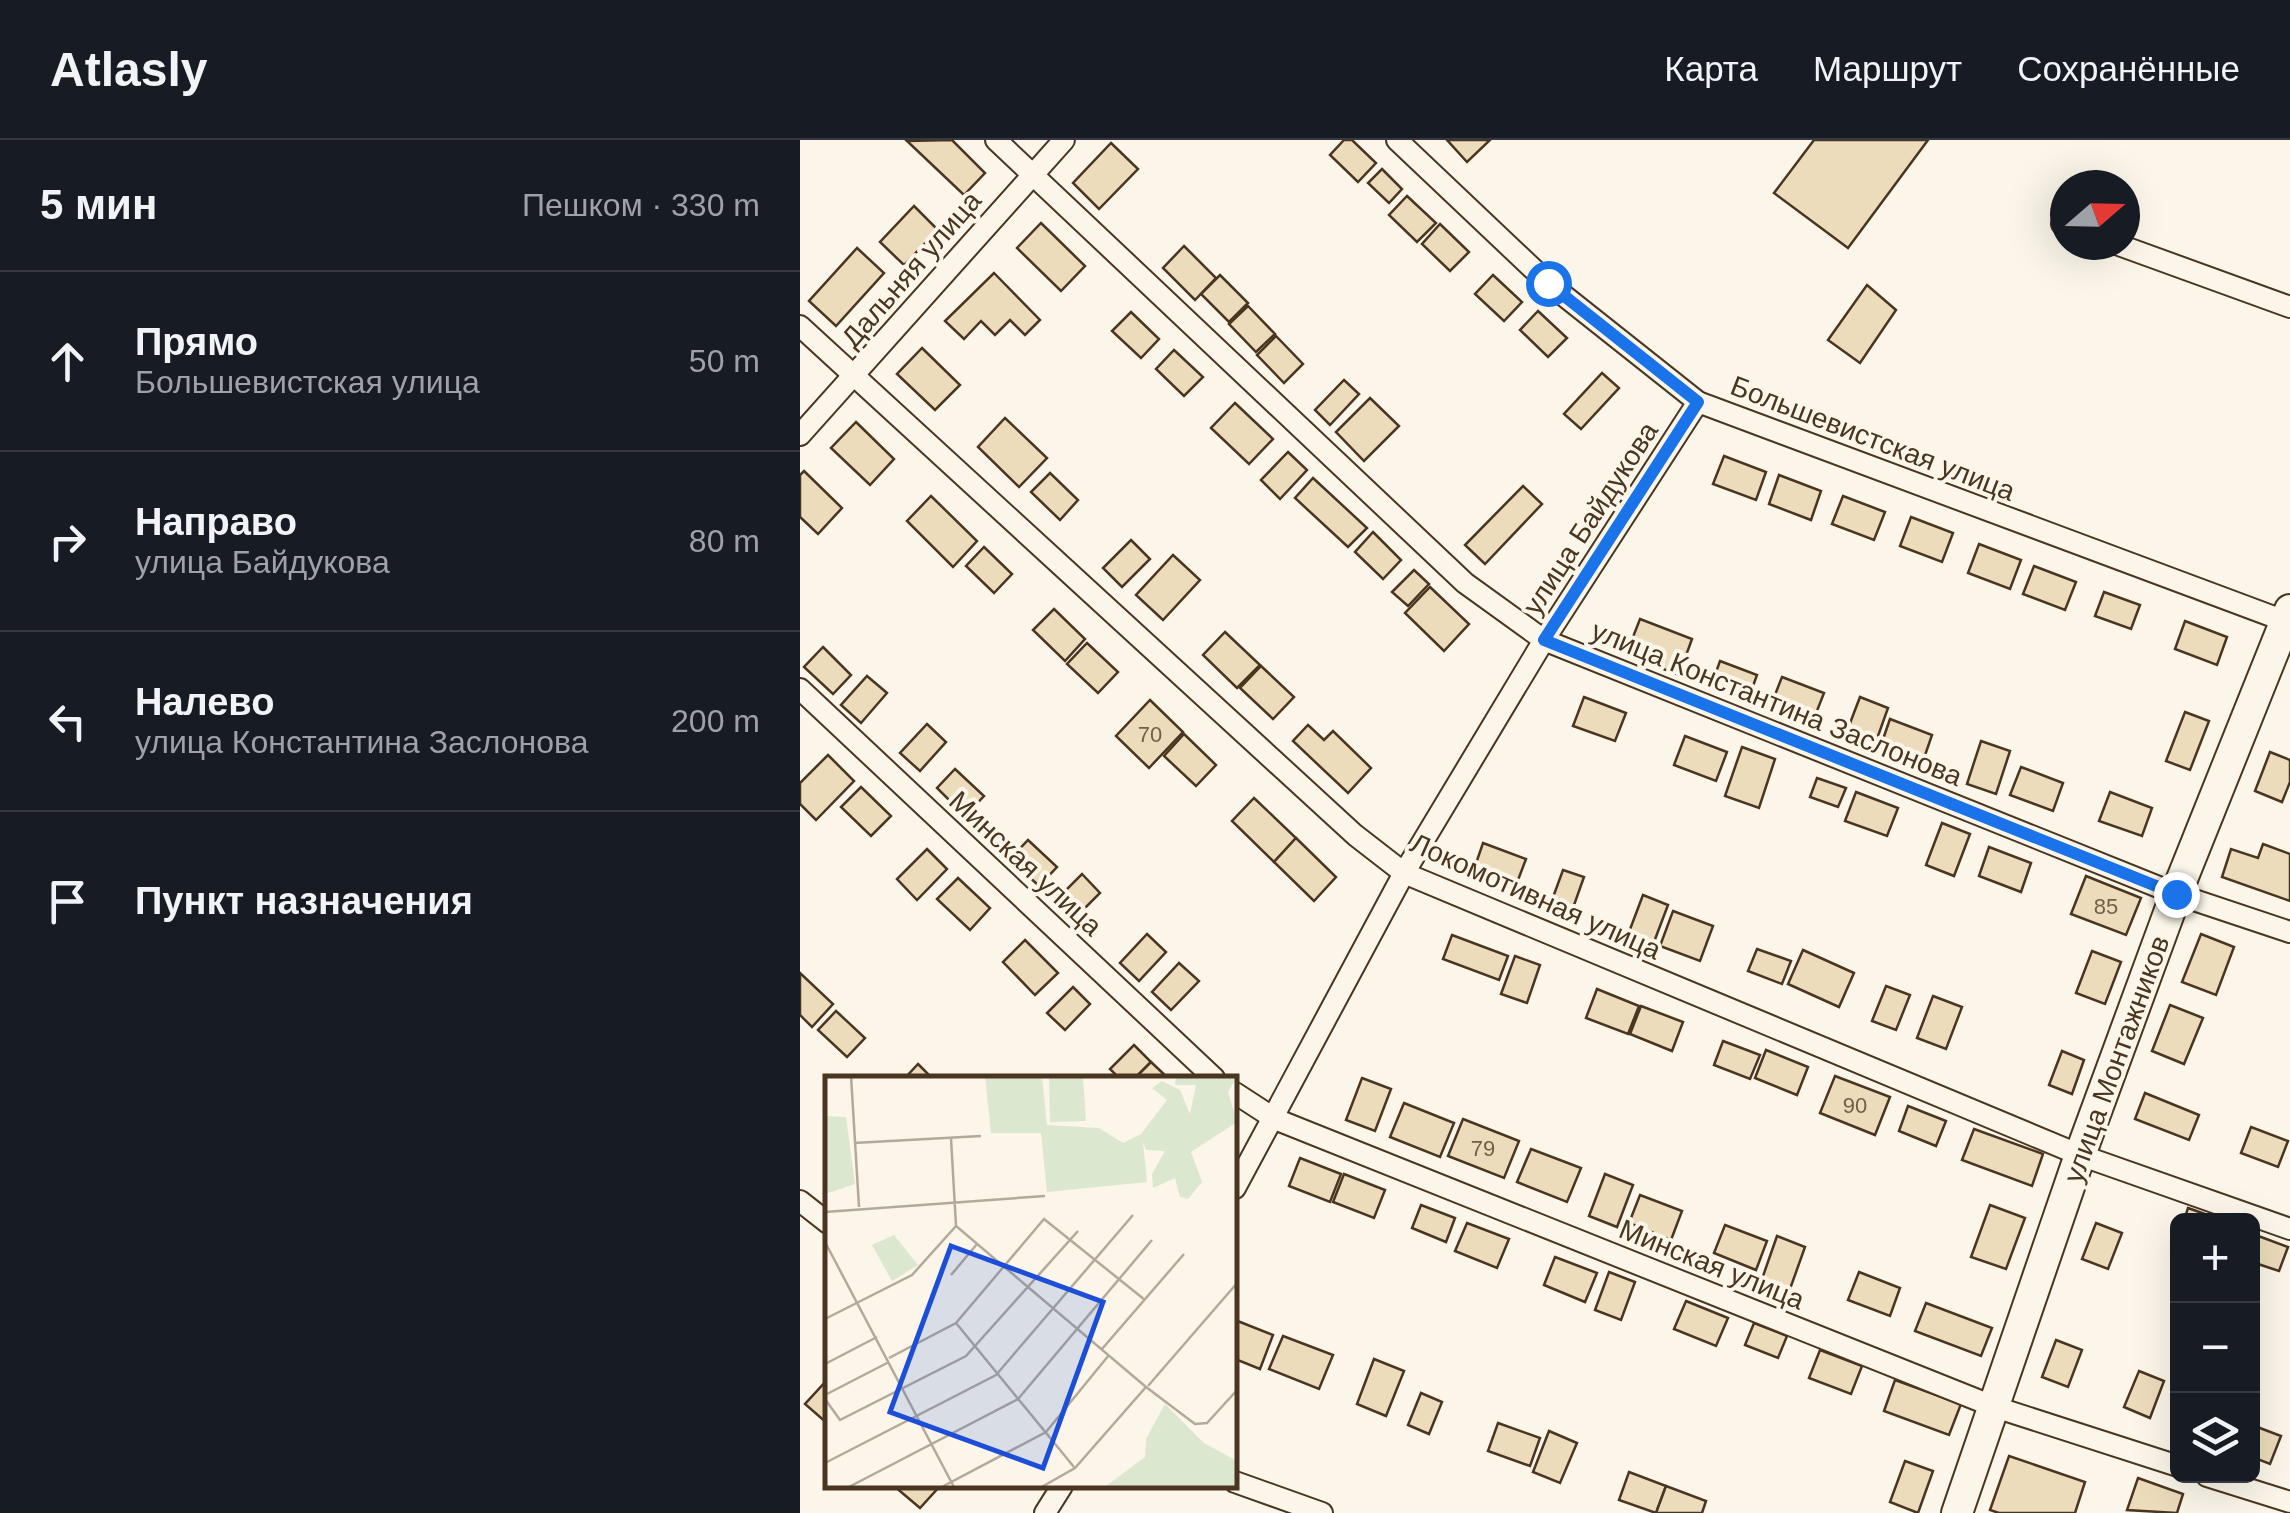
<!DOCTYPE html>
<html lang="ru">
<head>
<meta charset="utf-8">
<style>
  body { margin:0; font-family:Helvetica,sans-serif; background:#20242c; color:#f1f3f6 }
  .controls { position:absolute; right:30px; bottom:30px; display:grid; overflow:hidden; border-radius:15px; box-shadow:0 10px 40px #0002 }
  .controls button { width:90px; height:90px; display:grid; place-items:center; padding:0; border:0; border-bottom:2px solid #363941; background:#171b24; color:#f1f3f6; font:50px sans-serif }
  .compass { position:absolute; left:1250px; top:30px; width:90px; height:90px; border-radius:50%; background:#171b24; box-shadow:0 10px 40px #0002; rotate:70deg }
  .stop { position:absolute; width:30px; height:30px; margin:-22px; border:8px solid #1a73e8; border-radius:50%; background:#fff }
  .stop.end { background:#1a73e8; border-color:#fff; box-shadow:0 2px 10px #0008 }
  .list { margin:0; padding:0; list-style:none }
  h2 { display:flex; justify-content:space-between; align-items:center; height:130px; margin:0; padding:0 40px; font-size:42px }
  h2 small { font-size:32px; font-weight:400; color:#9ea1a6 }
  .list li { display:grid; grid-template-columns:65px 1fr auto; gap:30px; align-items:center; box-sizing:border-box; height:180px; padding:0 40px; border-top:2px solid #363941 }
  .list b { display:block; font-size:38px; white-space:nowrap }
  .list p { margin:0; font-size:32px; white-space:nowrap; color:#9ea1a6 }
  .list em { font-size:32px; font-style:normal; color:#9ea1a6 }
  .icon { flex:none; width:55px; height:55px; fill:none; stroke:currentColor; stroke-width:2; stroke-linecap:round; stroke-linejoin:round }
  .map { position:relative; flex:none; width:1490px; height:1373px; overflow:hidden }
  header { display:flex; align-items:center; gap:60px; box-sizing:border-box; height:140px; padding:0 50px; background:#171b24; border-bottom:2px solid #363941 }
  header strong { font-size:48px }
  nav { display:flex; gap:55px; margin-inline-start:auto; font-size:35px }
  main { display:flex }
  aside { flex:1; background:#171b24 }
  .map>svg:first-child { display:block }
  .building { fill:#ecdcbc; stroke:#4a3520; stroke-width:2.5 }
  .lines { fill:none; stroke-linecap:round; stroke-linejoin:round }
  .street-casing { stroke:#4a3520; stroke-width:24 }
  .secondary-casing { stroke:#4a3520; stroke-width:34 }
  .street { stroke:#fbf6e9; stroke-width:20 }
  .secondary { stroke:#fbf6e9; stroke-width:30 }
  .route { stroke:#1a73e8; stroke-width:12 }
  .labels { text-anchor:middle; stroke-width:8; stroke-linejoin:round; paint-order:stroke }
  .number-label { font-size:22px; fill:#725f47 }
  .street-label { font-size:28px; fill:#4a3520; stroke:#fbf6e9 }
  .inset-road { fill:none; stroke:#b4a999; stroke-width:2.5 }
  .view { fill:#1d4ed8; fill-opacity:0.15; stroke:#1d4ed8; stroke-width:5 }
  .inset-edge { fill:none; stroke:#4a3520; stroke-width:5 }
</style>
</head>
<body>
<header>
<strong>Atlasly</strong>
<nav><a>Карта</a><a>Маршрут</a><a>Сохранённые</a></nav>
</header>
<main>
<aside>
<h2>5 мин<small>Пешком · 330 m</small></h2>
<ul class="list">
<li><svg class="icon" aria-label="ahead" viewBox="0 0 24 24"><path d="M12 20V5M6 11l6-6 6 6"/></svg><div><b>Прямо</b><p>Большевистская улица</p></div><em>50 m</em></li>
<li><svg class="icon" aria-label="right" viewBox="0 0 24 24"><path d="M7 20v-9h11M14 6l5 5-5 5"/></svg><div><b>Направо</b><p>улица Байдукова</p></div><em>80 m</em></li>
<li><svg class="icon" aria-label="left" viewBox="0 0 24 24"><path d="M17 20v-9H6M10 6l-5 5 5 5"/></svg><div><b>Налево</b><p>улица Константина Заслонова</p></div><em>200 m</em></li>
<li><svg class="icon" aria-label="arrive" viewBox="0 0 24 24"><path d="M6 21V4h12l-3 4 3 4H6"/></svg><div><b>Пункт назначения</b></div></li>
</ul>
</aside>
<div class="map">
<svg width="1490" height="1373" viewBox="0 0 1490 1373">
  <rect width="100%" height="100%" fill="#fbf6e9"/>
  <g class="building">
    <polygon points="152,0 185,33 164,55 107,1"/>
    <polygon points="544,0 552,0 576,23 558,42 530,15"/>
    <polygon points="647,0 690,0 667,22"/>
    <polygon points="1014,0 1128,0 1048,108 974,53"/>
    <polygon points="311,3 338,29 299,69 273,43"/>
    <polygon points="582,29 602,49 589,63 568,43"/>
    <polygon points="607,56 636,83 617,102 589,75"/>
    <polygon points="114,66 138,90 104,125 80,102"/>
    <polygon points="241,83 285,126 261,151 217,108"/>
    <polygon points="640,84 669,112 650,131 622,104"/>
    <polygon points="384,106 416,138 395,160 363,128"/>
    <polygon points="57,108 84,133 36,186 9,161"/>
    <polygon points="194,133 240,180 225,195 210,180 195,195 181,181 164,199 145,181"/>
    <polygon points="420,135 448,163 429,182 401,154"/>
    <polygon points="693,135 722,162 704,181 675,154"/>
    <polygon points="1067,145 1096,170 1060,223 1028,200"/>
    <polygon points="448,166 475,194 456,212 429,184"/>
    <polygon points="738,171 767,198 748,217 720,190"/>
    <polygon points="331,172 359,199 341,218 312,191"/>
    <polygon points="476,196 503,224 484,243 457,215"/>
    <polygon points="122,208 160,245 135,270 97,234"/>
    <polygon points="374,210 403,237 384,256 356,229"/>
    <polygon points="802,233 819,248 781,289 764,274"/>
    <polygon points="544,240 559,254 530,285 515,270"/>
    <polygon points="570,258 599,286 564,321 536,292"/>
    <polygon points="435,263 473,299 449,324 411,288"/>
    <polygon points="205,278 247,318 219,347 178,307"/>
    <polygon points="56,282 94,319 70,345 31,308"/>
    <polygon points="488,312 507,330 480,359 461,340"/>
    <polygon points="924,316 966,332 956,360 913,344"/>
    <polygon points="4,331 42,368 18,394 0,377 0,335"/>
    <polygon points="250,333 278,360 260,380 231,352"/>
    <polygon points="979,335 1021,351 1011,380 969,364"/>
    <polygon points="513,338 567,388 548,407 495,358"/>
    <polygon points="723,346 742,364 685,424 665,405"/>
    <polygon points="131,356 177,401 153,427 107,381"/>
    <polygon points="1043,356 1085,372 1074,400 1032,384"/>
    <polygon points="1111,377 1153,393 1142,422 1100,406"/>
    <polygon points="573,392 601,420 583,439 555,412"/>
    <polygon points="331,400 350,419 322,447 303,428"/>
    <polygon points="1179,404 1221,420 1210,449 1168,433"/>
    <polygon points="184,407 212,434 194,453 166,426"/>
    <polygon points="373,415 400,440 363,480 336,455"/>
    <polygon points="1234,426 1276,442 1265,470 1223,454"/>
    <polygon points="614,430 629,444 608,466 592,452"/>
    <polygon points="630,447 669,484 644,511 605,473"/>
    <polygon points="1304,452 1340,465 1331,489 1295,476"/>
    <polygon points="254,469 285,499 265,521 233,490"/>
    <polygon points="840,479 892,499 879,535 826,515"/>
    <polygon points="1385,481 1427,497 1417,525 1375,509"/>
    <polygon points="425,492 460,525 437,548 403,515"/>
    <polygon points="287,503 318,532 298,553 267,524"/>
    <polygon points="23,507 51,535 33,554 4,527"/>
    <polygon points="920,521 957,535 948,560 911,546"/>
    <polygon points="461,526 494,557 473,579 440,548"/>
    <polygon points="67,536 87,553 61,583 41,565"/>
    <polygon points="982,537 1024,553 1013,581 971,565"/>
    <polygon points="784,557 826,573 815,601 773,586"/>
    <polygon points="1060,557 1088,568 1073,610 1044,599"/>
    <polygon points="350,560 383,592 349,628 316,596"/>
    <polygon points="1385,572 1409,581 1390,630 1366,621"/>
    <polygon points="1090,579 1132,595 1122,624 1080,608"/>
    <polygon points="127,584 146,602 120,631 100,613"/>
    <polygon points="508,585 524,600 533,591 571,628 548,653 493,601"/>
    <polygon points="384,594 416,625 396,646 364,616"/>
    <polygon points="885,596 927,612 916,641 874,625"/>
    <polygon points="1181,601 1210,611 1196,654 1167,644"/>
    <polygon points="942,607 975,619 959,668 925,656"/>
    <polygon points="1470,612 1490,620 1490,642 1482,662 1455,651"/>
    <polygon points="28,615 54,641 16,680 0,664 0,643"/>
    <polygon points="1221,627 1263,643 1253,671 1210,655"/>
    <polygon points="155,629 184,656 165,676 137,648"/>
    <polygon points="1017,638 1046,648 1038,667 1010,657"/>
    <polygon points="61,647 91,676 71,696 41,667"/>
    <polygon points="1056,652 1098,668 1087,696 1045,681"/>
    <polygon points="1310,652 1352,668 1342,696 1299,681"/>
    <polygon points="454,658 496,698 474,722 432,681"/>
    <polygon points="1142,683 1170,694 1154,736 1126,725"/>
    <polygon points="496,698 536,737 514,761 474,722"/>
    <polygon points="228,700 257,727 239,746 210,719"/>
    <polygon points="683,703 726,719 715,748 673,732"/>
    <polygon points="1463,704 1490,714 1490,761 1422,737 1431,709 1458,718"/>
    <polygon points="1189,707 1231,723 1221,752 1179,736"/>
    <polygon points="127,709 147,729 117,760 97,739"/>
    <polygon points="763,730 784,737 773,768 752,760"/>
    <polygon points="282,734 300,753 272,781 254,762"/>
    <polygon points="1286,736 1341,758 1326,795 1271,774"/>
    <polygon points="158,738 190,768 170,790 137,759"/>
    <polygon points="843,755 868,765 854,802 829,792"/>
    <polygon points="873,771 913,786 900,821 860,806"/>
    <polygon points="347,794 366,812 339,841 320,823"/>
    <polygon points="1401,794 1434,807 1416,855 1382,842"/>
    <polygon points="652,795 708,816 699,840 643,819"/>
    <polygon points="225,800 258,833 235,855 203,822"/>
    <polygon points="957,809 991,821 982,844 948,831"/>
    <polygon points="1003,810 1054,833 1039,867 988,844"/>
    <polygon points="1292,811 1321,822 1305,864 1276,853"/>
    <polygon points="715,816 740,825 727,863 701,854"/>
    <polygon points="379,823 399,841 371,870 352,852"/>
    <polygon points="0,833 33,864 12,887 0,875"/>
    <polygon points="1086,846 1110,855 1096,890 1072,881"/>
    <polygon points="273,847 290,864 265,890 247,873"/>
    <polygon points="797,849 839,866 828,894 786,878"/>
    <polygon points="1133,856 1162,867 1146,909 1117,898"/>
    <polygon points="1370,865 1403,878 1384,924 1352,911"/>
    <polygon points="841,866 883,882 872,911 830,894"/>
    <polygon points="36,871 65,898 47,917 18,890"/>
    <polygon points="923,901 960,915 950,939 914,925"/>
    <polygon points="334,905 351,922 335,938 319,938 310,929"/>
    <polygon points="966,910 1008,927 997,955 955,938"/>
    <polygon points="1262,911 1284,920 1272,954 1249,945"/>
    <polygon points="351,922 368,938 335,938"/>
    <polygon points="118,924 132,938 105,938"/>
    <polygon points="1035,936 1090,957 1075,995 1020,973"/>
    <polygon points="562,938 591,949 575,991 546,980"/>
    <polygon points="1345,953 1399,975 1389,1000 1335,979"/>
    <polygon points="604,963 654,983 640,1017 590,997"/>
    <polygon points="1108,966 1146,981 1136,1006 1099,991"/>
    <polygon points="663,979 719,1001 704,1038 648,1016"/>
    <polygon points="1451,987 1488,1001 1478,1027 1441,1013"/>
    <polygon points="1174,989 1243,1014 1232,1046 1162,1020"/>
    <polygon points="731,1009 781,1028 767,1062 717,1042"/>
    <polygon points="500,1018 541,1034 530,1062 489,1046"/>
    <polygon points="544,1034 585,1050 574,1078 533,1062"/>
    <polygon points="805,1034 833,1045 817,1087 789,1076"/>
    <polygon points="840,1055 882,1071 871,1100 829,1083"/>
    <polygon points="621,1065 655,1078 646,1102 612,1088"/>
    <polygon points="1190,1065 1225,1078 1206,1129 1171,1117"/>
    <polygon points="1388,1068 1422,1080 1384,1080"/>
    <polygon points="667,1083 709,1099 697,1128 655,1111"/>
    <polygon points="1296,1083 1322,1093 1308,1129 1282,1119"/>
    <polygon points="925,1085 967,1101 956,1130 914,1113"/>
    <polygon points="1453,1094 1488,1107 1479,1131 1452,1122"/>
    <polygon points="977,1096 1005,1107 990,1149 962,1139"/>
    <polygon points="755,1117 797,1133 785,1162 744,1145"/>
    <polygon points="809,1132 835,1142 821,1180 795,1170"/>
    <polygon points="1059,1132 1100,1148 1090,1176 1048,1160"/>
    <polygon points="886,1161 928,1178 916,1206 874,1189"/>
    <polygon points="1126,1163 1192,1188 1181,1216 1115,1191"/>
    <polygon points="435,1180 473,1195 460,1229 435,1219"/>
    <polygon points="954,1183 987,1196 978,1218 945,1205"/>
    <polygon points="483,1196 533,1215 519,1249 469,1229"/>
    <polygon points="1256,1200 1282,1210 1268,1247 1242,1237"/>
    <polygon points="1020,1210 1062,1226 1051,1254 1009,1238"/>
    <polygon points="574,1219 604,1231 586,1276 557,1264"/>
    <polygon points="1339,1231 1364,1241 1350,1278 1324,1267"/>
    <polygon points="28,1239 28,1284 5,1264"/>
    <polygon points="1095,1240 1161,1264 1149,1295 1084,1271"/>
    <polygon points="621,1253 642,1262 629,1294 608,1285"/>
    <polygon points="698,1283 740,1298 730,1326 688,1311"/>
    <polygon points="1452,1285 1481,1296 1470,1324 1452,1317"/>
    <polygon points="749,1291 777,1303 760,1343 733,1332"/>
    <polygon points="1209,1316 1285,1342 1275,1373 1199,1373 1190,1370"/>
    <polygon points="1105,1321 1133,1331 1118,1373 1090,1362"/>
    <polygon points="829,1332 866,1346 856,1373 819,1360"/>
    <polygon points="1338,1338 1383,1354 1377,1373 1327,1370"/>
    <polygon points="94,1346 140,1346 120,1368"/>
    <polygon points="866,1346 906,1361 902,1373 856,1373"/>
  </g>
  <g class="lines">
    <defs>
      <g id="street">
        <polyline points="196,0 665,443 744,500 1376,754 1490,792"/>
        <polyline points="597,0 748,143 898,262 1490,483"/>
        <polyline points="1262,84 1265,85"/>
        <polyline points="1319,105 1490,167"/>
        <polyline points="0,186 555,695 604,733 1280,1015 1490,1089"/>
        <polyline points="0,295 264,0"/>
        <polyline points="0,549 414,938"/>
        <polyline points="435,953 475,979 1195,1267 1378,1326"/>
        <polyline points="435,1048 604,733 744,500 898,262"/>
        <polyline points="0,1061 28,1083"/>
        <polyline points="1407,1336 1490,1362"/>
        <polyline points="435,1342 522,1373"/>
        <polyline points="245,1373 262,1346"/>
      </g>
      <polyline id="secondary" points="1157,1373 1280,1015 1376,754 1490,470"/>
    </defs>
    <use href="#street" class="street-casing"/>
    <use href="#secondary" class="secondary-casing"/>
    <use href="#street" class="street"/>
    <use href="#secondary" class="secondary"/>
  </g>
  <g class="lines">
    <polyline class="route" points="748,143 898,262 744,500 1376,754"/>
  </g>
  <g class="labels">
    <g class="number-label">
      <text x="350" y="602">70</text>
      <text x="1306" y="774">85</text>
      <text x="1055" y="973">90</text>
      <text x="683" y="1016">79</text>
    </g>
    <g class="street-label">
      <text transform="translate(111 129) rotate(-49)" y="10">Дальняя улица</text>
      <text transform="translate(1073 298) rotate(21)" y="10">Большевистская улица</text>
      <text transform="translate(790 378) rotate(-57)" y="10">улица Байдукова</text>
      <text transform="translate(977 563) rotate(22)" y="10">улица Константина Заслонова</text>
      <text transform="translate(226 723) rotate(43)" y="10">Минская улица</text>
      <text transform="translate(736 756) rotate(24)" y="10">Локомотивная улица</text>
      <text transform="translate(1316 919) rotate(-70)" y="10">улица Монтажников</text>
      <text transform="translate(912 1124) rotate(22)" y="10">Минская улица</text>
    </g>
  </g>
  <g transform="translate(25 936)">
    <rect width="412" height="412" fill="#fbf6e9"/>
    <path d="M160 0H217L222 49 274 52 298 67 316 58 342 24 327 12 337 5 355 14 365 38 371 9H350L351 0H412L403 16 412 46 366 76 377 106 363 123 355 121 350 102 328 112 327 98 340 75 321 74 318 66 322 106 222 116 216 57H166ZM224 0H258L261 45 225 46ZM0 40 21 41 30 108 0 118ZM69 159 93 189 67 205 47 169ZM340 328 379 367 412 385V412L277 413 320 381 321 363Z" fill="#dce7d0"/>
    <path class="inset-road" d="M26 0 34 131M126 62 131 150 321 311M29 67 156 60M0 136 220 120M0 166 130 413M126 199 152 168M0 243 87 199 131 150M131 247 249 391M277 273 359 178M64 282 131 247 219 143 320 224M0 288 52 261M323 310 413 206M0 319 64 286M0 323 15 344 141 280 253 155M0 387 171 299 308 139M20 413 193 323 327 164M113 413 221 356 284 279M213 413 250 392 321 311 370 348 382 347 413 313"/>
    <path class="view" d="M126 170 278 226 218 392 65 336Z"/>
    <rect width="412" height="412" class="inset-edge"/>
  </g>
</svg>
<div class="controls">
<button>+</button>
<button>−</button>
<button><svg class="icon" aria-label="layers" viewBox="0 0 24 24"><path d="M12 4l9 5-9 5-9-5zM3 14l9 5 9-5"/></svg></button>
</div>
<svg class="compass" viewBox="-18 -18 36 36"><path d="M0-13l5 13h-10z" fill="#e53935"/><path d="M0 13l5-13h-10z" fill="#9ea1a6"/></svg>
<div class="stop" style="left:748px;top:143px"></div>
<div class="stop end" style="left:1376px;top:754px"></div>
</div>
</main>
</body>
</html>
